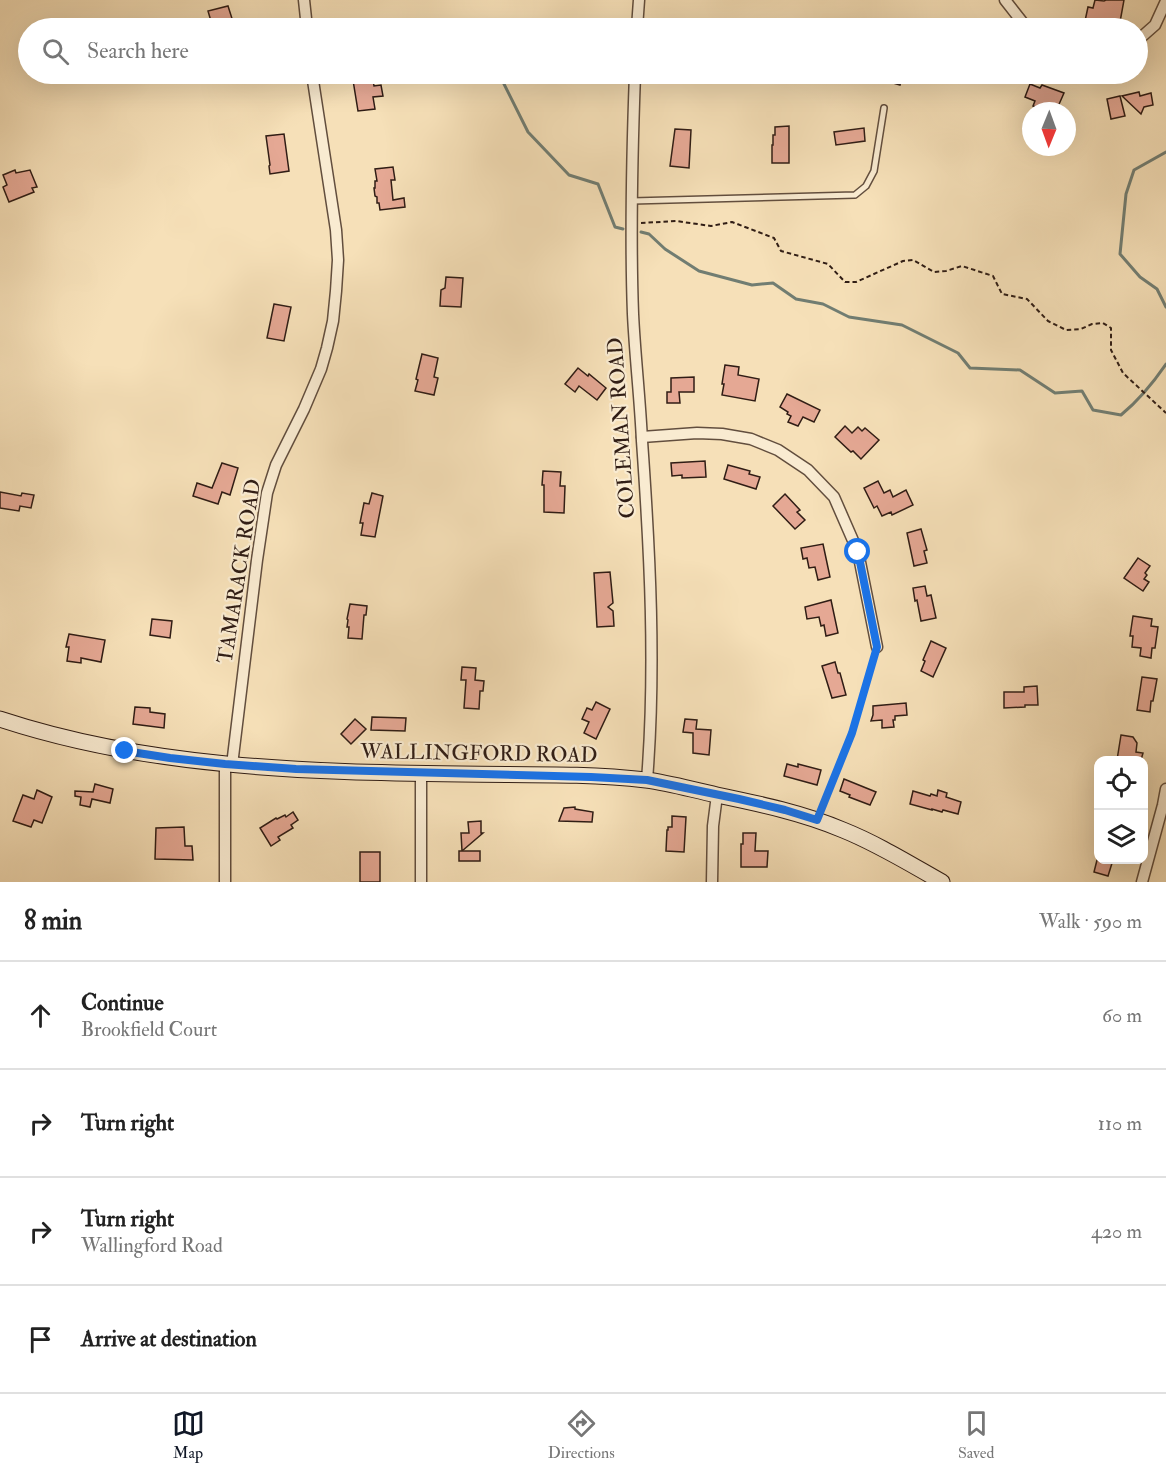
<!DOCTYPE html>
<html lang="en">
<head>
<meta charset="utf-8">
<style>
  body { margin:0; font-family:"IM FELL Double Pica",serif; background:#f2f2f2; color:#222 }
  .controls { position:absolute; right:18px; bottom:18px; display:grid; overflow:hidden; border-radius:12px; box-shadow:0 6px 24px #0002 }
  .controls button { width:54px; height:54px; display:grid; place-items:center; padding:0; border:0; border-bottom:2px solid #e0e0e0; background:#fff; color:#222; font:30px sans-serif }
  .compass { position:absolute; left:1022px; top:102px; width:54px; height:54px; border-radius:50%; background:#fff; box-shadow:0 6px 24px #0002; rotate:181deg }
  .stop { position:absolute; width:18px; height:18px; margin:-14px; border:4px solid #1a73e8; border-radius:50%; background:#fff }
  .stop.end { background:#1a73e8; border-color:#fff; box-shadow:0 2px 6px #0008 }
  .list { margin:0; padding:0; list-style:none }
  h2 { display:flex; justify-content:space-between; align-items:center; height:78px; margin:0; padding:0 24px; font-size:26px }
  h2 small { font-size:20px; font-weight:400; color:#767676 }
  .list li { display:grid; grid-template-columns:39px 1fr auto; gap:18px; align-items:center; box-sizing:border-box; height:108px; padding:0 24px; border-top:2px solid #e0e0e0 }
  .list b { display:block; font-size:22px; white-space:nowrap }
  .list p { margin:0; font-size:20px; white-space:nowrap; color:#767676 }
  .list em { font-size:20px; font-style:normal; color:#767676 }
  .icon { flex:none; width:33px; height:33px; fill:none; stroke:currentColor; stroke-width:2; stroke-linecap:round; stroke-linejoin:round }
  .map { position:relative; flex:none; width:1166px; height:882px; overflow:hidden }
  .search { position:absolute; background:#fff; box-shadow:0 6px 24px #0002; left:18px; right:18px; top:18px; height:66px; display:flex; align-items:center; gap:15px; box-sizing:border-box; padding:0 21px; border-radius:33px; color:#767676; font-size:22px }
  .sheet { height:510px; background:#fff }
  nav { display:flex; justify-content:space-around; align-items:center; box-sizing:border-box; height:84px; border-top:2px solid #e0e0e0; background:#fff; font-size:16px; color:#767676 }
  nav a { display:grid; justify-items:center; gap:3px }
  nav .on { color:#111827 }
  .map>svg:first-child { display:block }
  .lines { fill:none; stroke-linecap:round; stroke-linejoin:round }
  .stream { stroke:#717d72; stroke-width:3 }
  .building { fill:#e5a894; stroke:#301d15; stroke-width:1.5 }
  .lane-casing { stroke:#624e3e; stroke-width:8 }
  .street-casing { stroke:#624e3e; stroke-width:13 }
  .secondary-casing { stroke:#301d15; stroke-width:17 }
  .path { stroke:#301d15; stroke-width:2; stroke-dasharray:4.5 3; stroke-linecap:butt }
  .lane { stroke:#f9ebd1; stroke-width:5 }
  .street { stroke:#f9ebd1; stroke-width:10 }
  .secondary { stroke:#f9ebd1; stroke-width:15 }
  .route { stroke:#1a73e8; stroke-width:8 }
  .labels { text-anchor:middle; stroke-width:4.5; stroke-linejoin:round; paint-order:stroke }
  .street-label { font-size:21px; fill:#301d15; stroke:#f9ebd1 }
</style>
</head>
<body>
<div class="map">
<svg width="1166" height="882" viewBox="0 0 1166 882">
  <rect width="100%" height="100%" fill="#f6e0b8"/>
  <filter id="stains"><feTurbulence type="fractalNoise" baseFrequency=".00333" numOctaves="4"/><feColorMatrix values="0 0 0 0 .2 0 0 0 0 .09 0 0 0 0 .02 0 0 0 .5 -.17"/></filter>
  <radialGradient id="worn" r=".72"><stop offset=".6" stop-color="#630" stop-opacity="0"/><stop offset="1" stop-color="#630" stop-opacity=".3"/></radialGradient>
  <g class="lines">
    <g class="stream">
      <polyline points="499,74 528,132 569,175 598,184 615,227 623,229"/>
      <polyline points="1166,152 1134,170 1126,194 1120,254 1140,277 1157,289 1166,307"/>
      <path d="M641 232 649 234 665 249 699 271 752 285 773 283 796 299 823 304 849 317 902 325 958 353 970 368 1020 370 1055 393 1082 391 1093 410 1121 415C1139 400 1153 383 1166 364"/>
    </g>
  </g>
  <g class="building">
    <polygon points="1095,0 1104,1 1106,0 1124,0 1120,22 1108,19 1108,21 1102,20 1101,24 1085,21 1088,7 1093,8"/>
    <polygon points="228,6 235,28 213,28 208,11"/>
    <polygon points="352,74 372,74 374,86 381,85 383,96 373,97 375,109 358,111"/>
    <polygon points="869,74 903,74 900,85 869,76"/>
    <polygon points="1030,84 1040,88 1042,85 1064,93 1056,111 1044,106 1043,109 1033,106 1035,101 1025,97"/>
    <polygon points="1139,92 1140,96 1151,93 1153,105 1144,107 1141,114 1122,96"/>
    <polygon points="1120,96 1125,116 1111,119 1107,99"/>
    <polygon points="789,126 789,163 772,163 772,145 773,145 773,135 775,135 775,127"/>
    <polygon points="864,128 865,141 836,145 834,132"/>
    <polygon points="675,129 691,130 689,168 670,166"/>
    <polygon points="284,134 289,171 270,174 269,166 270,165 266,136"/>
    <polygon points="393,167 395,180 391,180 393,200 404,198 405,207 380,210 379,203 377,203 377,197 375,196 374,188 375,188 375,181 377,181 375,169"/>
    <polygon points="15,170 16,173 30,170 37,187 32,188 34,192 9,202 3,187 7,185 3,175"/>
    <polygon points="446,277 463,278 461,307 440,306 441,290 445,288"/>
    <polygon points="274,304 291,307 284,341 267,338"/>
    <polygon points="422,354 438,358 434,377 438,378 434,395 415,391 418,380 416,379"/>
    <polygon points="725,365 739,367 738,375 759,379 755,401 722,395 724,384 722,384"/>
    <polygon points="578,368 588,376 589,374 606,388 597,400 579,386 575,392 565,384"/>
    <polygon points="694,377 694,392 679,392 680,403 667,403 667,392 671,392 671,378"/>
    <polygon points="787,394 820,410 814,422 803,417 798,426 788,422 791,416 787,414 788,412 780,407"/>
    <polygon points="845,426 852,433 858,427 862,431 865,428 879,440 861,459 853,451 851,452 835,437"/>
    <polygon points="705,461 706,477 682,478 682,475 672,476 671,463"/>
    <polygon points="222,463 238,468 230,495 222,492 218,504 193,496 197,483 212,488"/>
    <polygon points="728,465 750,471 749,474 760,477 756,489 724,479"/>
    <polygon points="543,471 561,472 560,486 565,486 564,513 544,512 544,485 542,485"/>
    <polygon points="878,481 884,493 890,490 893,497 906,490 913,505 892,515 891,512 882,516 877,506 874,508 864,488"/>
    <polygon points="0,492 21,496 22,493 34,495 31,508 20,506 19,511 0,508"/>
    <polygon points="372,493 383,496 375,537 361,535 363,523 360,523 364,503 369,504"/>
    <polygon points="785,494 800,510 797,512 805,520 795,529 773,506"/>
    <polygon points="921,529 927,550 924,551 927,563 914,566 907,533"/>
    <polygon points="823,544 830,577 818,580 815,567 809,568 807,558 803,559 801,548"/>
    <polygon points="1138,558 1150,566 1145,573 1147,575 1144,579 1149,582 1143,591 1124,578"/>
    <polygon points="610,572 613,603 608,607 613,611 614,626 597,627 594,573"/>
    <polygon points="925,586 927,596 931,595 936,618 921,621 917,600 915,601 913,588"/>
    <polygon points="831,600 838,633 826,636 824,625 821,626 819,617 807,619 805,607"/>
    <polygon points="350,604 367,606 366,615 364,615 362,639 348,638 349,627 347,627 348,620 347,619"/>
    <polygon points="1133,616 1152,619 1151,626 1158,627 1155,648 1152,648 1151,658 1140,656 1141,648 1132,647 1133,636 1130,636"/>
    <polygon points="152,619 172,621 170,638 150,635"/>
    <polygon points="69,634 105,640 101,662 81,658 81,663 67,661 69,647 66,647"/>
    <polygon points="931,641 946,648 933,677 921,671 925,661 923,660"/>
    <polygon points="835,662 838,673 840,673 846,695 832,698 822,666"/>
    <polygon points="462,667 476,668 475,680 484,681 483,691 480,691 479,709 464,708 466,680 461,680"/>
    <polygon points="1142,677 1157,679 1153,701 1151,701 1150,712 1137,710"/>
    <polygon points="1037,686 1038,705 1025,705 1025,707 1004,708 1004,692 1024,692 1024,687"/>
    <polygon points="596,702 610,709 596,739 584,733 589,722 582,719 587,708 592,710"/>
    <polygon points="906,703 907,715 895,716 895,720 893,720 894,727 882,728 882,720 871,721 873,715 873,706"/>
    <polygon points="135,707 150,708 150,712 165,714 164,728 133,724"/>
    <polygon points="372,717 406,718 405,731 371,730"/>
    <polygon points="355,719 366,729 351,744 341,734"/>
    <polygon points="685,719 697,720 696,729 711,730 709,755 693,753 693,733 683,732"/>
    <polygon points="1121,735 1133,737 1137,743 1136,752 1143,753 1141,760 1117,760"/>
    <polygon points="787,764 798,767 798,764 821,770 817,785 784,776"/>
    <polygon points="844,779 876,792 870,805 849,797 850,795 840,791"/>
    <polygon points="95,784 113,789 110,803 92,799 90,807 80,805 81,797 75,796 75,791 93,792"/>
    <polygon points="37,790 52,797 42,823 34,820 31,827 13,821 23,795 34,799"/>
    <polygon points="938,790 947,793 946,797 961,802 958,814 943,810 942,812 932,809 932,810 910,804 913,791 930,796 931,794 937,796"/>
    <polygon points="575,807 575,809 593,812 592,822 559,821 564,808"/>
    <polygon points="293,812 298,820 291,825 293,828 278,837 280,840 271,846 260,828 276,818 277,819 285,815 286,817"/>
    <polygon points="672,816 686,817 684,852 666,851 667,830 668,830 668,827 672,827"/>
    <polygon points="481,821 481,833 483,833 462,851 461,833 469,833 468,822"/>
    <polygon points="184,827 185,846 192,846 193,860 155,859 156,828"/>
    <polygon points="743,833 756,833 755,851 768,851 767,867 741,867 741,844 743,844"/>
    <rect x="459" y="851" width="21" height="10"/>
    <rect x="360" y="852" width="20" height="30"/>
    <polygon points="1097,860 1113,860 1108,876 1094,872"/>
  </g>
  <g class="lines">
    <defs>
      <polyline id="lane" points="632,201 855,195 866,186 874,171 884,108"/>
      <g id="street">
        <polyline points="304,0 307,28"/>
        <polyline points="1005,0 1027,28"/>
        <polyline points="637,28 639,0"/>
        <polyline points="1138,40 1155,25 1166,1"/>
        <path d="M635 74C632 154 630 234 633 314 635 356 640 398 642 441 650 553 656 668 647 780"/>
        <polyline points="642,437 697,433 722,434 751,439 778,450 808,470 834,497 858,552 877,647"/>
        <polyline points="225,764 225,882"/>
        <polyline points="232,765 257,560 267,493 276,465 304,409 321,369 327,348 333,321 336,291 338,260 336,230 312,74"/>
        <polyline points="421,773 421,882"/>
        <polyline points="712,882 713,826 717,795"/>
        <polyline points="1142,882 1163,805 1166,789"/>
      </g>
      <path id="secondary" d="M0 719C149 768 306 772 461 774 522 775 585 773 646 780 670 783 693 790 717 795 760 804 803 813 843 830 878 844 910 864 942 882"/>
    </defs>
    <use href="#lane" class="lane-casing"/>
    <use href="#street" class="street-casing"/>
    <use href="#secondary" class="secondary-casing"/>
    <g class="path">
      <polyline points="641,223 676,221 711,226 732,222 774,238 781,251 828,264 845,282 856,282 903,261 913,260 934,272 946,271 962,266 993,276 1002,294 1027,299 1048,321 1066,330 1081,329 1092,324 1103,323 1111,328 1111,350 1123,373 1166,413"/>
      <polyline points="822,809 852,733 874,655"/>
    </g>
    <use href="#lane" class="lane"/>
    <use href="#street" class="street"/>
    <use href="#secondary" class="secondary"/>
  </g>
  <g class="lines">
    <polyline class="route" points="125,751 170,758 225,764 296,769 591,777 647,780 739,799 785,810 817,820 852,733 877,647 858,552"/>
  </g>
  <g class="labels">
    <g class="street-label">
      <text transform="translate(621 428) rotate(-94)" y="7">COLEMAN ROAD</text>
      <text transform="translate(239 571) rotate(-81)" y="7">TAMARACK ROAD</text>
      <text transform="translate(479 753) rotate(1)" y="7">WALLINGFORD ROAD</text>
    </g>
  </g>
  <rect width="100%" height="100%" filter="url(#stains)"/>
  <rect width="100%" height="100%" fill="url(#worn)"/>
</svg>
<div class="controls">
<button><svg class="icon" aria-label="locate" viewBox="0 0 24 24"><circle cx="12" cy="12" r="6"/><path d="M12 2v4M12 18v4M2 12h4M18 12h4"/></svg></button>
<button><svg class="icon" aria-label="layers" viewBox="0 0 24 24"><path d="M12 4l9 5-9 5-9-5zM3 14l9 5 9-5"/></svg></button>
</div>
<svg class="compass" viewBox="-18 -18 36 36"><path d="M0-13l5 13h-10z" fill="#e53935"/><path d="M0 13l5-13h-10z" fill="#767676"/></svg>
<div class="stop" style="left:858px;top:552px"></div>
<div class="stop end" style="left:125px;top:751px"></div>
<div class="search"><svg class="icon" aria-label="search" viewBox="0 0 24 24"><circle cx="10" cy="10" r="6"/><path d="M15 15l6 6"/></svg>Search here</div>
</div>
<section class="sheet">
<h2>8 min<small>Walk · 590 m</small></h2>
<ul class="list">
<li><svg class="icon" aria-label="ahead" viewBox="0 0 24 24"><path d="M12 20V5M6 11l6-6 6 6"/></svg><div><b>Continue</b><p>Brookfield Court</p></div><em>60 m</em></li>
<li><svg class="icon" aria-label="right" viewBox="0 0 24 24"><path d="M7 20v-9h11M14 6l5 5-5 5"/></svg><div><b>Turn right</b></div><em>110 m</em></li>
<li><svg class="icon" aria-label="right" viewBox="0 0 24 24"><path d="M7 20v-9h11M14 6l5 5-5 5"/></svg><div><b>Turn right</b><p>Wallingford Road</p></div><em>420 m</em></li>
<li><svg class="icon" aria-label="arrive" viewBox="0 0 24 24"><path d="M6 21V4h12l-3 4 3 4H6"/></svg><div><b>Arrive at destination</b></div></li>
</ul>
</section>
<nav>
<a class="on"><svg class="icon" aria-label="map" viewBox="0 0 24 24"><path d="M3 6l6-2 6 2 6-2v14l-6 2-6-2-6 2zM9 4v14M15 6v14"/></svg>Map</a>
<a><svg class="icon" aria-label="directions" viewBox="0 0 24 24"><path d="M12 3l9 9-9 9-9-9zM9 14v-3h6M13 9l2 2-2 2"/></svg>Directions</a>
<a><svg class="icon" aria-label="saved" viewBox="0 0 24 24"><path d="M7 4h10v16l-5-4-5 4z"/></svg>Saved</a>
</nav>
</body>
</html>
